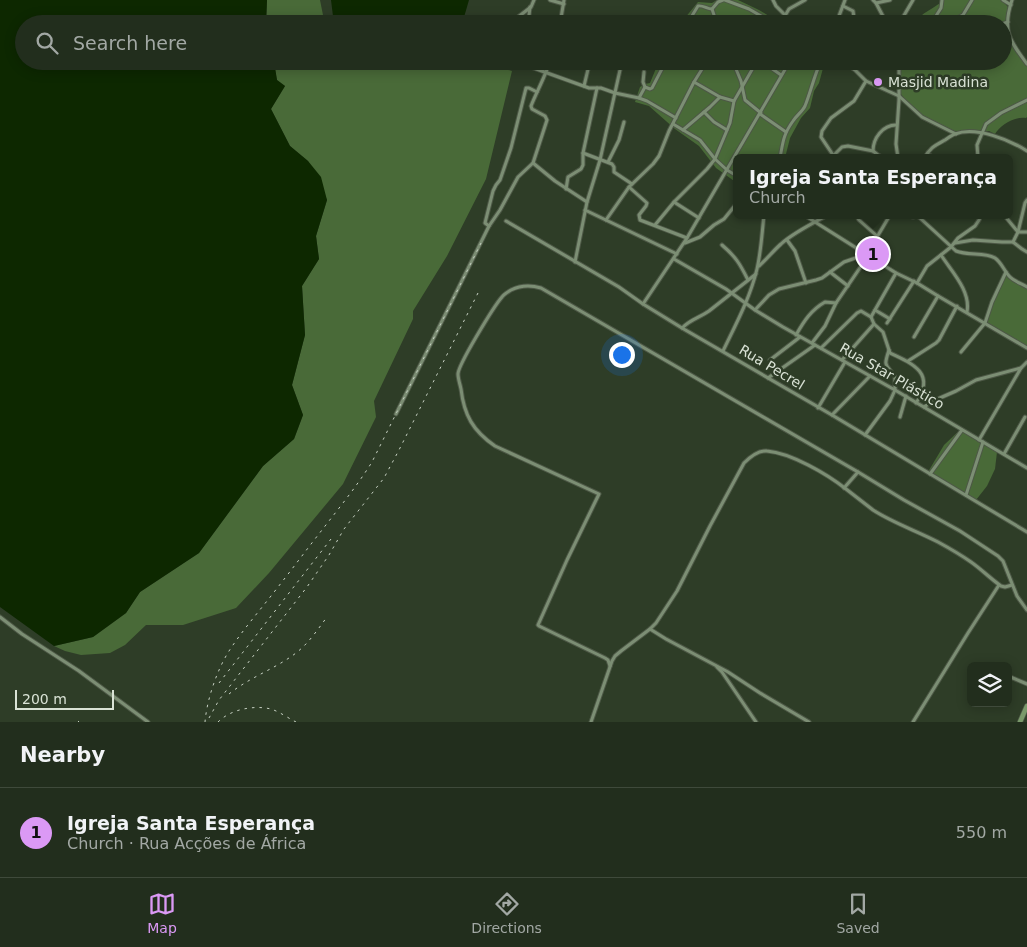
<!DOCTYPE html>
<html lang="en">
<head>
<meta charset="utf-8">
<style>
  body { margin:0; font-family:"DejaVu Sans",sans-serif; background:#2e3a2a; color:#f1f3f6 }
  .controls { position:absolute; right:15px; bottom:15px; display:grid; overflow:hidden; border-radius:8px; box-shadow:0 2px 12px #0003 }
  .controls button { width:45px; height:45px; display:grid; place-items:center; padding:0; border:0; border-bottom:1px solid #3f4a3b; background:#222e1d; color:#f1f3f6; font:25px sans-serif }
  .scale { position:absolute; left:15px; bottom:12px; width:99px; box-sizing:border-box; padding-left:5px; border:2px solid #d9e2d5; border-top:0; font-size:14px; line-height:18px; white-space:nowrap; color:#d9e2d5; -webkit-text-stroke:4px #2e3d27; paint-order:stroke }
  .you { position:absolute; left:621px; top:354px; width:18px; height:18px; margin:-12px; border:4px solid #fff; border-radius:50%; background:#1a73e8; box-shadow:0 0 0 8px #1a73e833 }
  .badge { display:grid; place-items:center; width:32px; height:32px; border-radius:50%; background:#db99f5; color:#111; font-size:16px; font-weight:700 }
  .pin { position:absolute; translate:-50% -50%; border:2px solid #fff; box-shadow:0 1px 5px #0006 }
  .popup { position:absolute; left:733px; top:154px; width:280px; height:65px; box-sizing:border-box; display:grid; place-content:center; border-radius:8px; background:#222e1d; filter:drop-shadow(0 1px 4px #0005); font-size:16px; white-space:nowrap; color:#a2a8a4 }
  .popup b { font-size:19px; color:#f1f3f6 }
  .popup::after { content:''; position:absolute; left:50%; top:100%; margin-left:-10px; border:10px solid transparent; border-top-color:#222e1d }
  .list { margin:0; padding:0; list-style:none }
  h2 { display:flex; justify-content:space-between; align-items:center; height:65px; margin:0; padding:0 20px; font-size:21px }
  h2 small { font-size:16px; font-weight:400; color:#a2a8a4 }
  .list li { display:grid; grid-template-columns:32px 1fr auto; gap:15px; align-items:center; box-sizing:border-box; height:90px; padding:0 20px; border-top:1px solid #3f4a3b }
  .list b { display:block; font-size:19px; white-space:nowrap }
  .list p { margin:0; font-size:16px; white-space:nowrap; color:#a2a8a4 }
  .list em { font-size:16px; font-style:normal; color:#a2a8a4 }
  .icon { flex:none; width:28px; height:28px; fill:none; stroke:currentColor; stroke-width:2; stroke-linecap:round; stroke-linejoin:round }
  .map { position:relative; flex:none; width:1027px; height:722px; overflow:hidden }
  .search { position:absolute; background:#222e1d; box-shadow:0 2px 12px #0003; left:15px; right:15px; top:15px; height:55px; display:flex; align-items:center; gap:12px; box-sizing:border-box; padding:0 18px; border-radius:28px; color:#a2a8a4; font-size:19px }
  .sheet { height:155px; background:#222e1d }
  nav { display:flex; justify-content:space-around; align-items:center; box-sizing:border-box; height:70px; border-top:1px solid #3f4a3b; background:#222e1d; font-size:14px; color:#a2a8a4 }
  nav a { display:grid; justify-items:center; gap:2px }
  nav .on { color:#db99f5 }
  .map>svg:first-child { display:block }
  .green { fill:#496a38 }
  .water { fill:#0d2800 }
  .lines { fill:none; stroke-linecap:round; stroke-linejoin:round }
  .minor-casing { stroke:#4d5846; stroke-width:5 }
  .secondary-casing { stroke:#4d5846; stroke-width:6 }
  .minor { stroke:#7c8e74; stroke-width:3 }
  .secondary { stroke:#7a996a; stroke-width:4.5 }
  .rail { stroke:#c7d1c3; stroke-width:1; stroke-dasharray:2.5 5; stroke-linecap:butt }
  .poi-dot { fill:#db99f5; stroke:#2e3d27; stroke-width:2 }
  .labels { text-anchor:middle; stroke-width:5; stroke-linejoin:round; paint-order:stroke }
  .poi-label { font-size:14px; fill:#d9e2d5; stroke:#2e3d27; text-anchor:start }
  .street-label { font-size:14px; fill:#d9e2d5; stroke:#2e3d27 }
</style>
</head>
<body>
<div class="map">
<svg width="1027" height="722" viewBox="0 0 1027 722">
  <rect width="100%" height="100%" fill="#2e3d27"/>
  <g class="green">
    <polygon points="267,0 320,0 323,15 330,24 266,24"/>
    <polygon points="717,0 738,0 759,10 782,24 680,24 698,2 712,3"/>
    <path d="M944 0H1002L1008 7 1006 16V28L1012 46 1027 66V117L1026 118C1015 116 1000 125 995 134L989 131 956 132 937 124 921 116 908 103 900 93 899 61H1003V24H914C921 12 934 9 944 0Z"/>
    <polygon points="334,61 478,61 512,71 486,179 447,256 413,311 413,319 374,401 376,417 343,484 269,573 236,608 183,625 146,625 125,645 110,653 81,655 65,651 54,646 93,637 126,613 140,592 199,553 263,466 294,439 303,415 292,385 305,335 302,286 319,259 316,236 327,200 308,161 290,146 271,109 285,86 277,80 274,65"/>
    <polygon points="659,61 825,61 819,83 814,91 810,108 801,118 790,138 785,158 737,158 737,183 716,168 699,146 675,129 649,106 635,102 640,87 645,84 650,83"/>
    <polygon points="1007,274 1027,286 1027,348 984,321 995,292"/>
    <polygon points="962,428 997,452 995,469 987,486 976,500 928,472 944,445"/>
  </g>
  <g class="water">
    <polygon points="0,0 267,0 266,24 24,24 24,61 274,61 277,80 285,86 271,109 290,146 308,161 321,177 327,200 316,236 319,259 302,286 305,335 292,385 303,415 294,439 263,466 199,553 140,592 126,613 93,637 54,646 0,607"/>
    <polygon points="331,0 469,0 462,24 334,24"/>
  </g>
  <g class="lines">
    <defs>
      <g id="minor">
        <polyline points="550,0 564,4"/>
        <polyline points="725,0 749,9 775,24"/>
        <polyline points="773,0 776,6 785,15"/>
        <polyline points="873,0 876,3 887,24"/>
        <polyline points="1003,0 1011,5"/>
        <path d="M1012 0C1002 30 1009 40 1027 64"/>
        <polyline points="876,3 890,0"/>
        <polyline points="843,6 853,11 855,24"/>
        <polyline points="712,9 717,24"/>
        <polyline points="961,17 965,24"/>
        <polyline points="509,24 531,7 534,0"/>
        <polyline points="528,24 530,7"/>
        <polyline points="560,24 564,0"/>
        <path d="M687 24 698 6C703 5 707 9 712 9L718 2 723 0"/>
        <polyline points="780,24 789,9 805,0"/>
        <polyline points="836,24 845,0"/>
        <polyline points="899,24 913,0"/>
        <polyline points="931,24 941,8 942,0"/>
        <polyline points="945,24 963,15 972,0"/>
        <polyline points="1002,24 1008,22"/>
        <polyline points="514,61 589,88 601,88 615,93 639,98 647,101 676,118"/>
        <polyline points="594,61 605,64"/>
        <polyline points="731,61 736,69 741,81 745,100 761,113"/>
        <polyline points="761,61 781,75"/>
        <polyline points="841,61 855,70 866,81 899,96 922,117 956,134"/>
        <polyline points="644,72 643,82 645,87"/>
        <polyline points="694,82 720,97 734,101"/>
        <polyline points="584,86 590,61"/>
        <polyline points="639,98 645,87 650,89 652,88 666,61"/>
        <polyline points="704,112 714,122 727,130"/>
        <polyline points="760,114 786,132"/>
        <polyline points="673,124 700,140 715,159 727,170 737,176"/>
        <polyline points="683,130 710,107 720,97"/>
        <path d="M873 151C873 138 883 125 896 125"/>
        <polyline points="583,153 612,164 614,167 614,172 632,184"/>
        <polyline points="927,154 935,158"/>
        <polyline points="833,156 842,147 848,146 873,151 878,155 884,158"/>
        <path d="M780 158C783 142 783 135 793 121 796 116 802 112 805 106 811 91 814 76 821 61"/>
        <polyline points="835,158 821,137 822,131 831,118 854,101 866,81"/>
        <polyline points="898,158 896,144 899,100 899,61"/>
        <path d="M925 158C929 148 936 145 945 140 948 138 952 135 955 134 976 126 1010 140 1027 151"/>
        <polyline points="978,158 977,145 986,124 1001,113 1027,100"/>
        <polyline points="608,162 619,140 624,122"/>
        <polyline points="533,163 555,181 587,202"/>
        <polyline points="629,187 647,203 646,206 639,215 640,220 687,238"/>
        <polyline points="566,189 568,177 581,169 583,165 583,153 597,88"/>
        <polyline points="674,202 699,218"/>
        <polyline points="585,210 677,254"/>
        <polyline points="804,215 896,273 917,283 938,296 1027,348"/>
        <polyline points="856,215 859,220 877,236"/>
        <path d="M903 215 913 217 917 216 920 218 956 251C968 256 985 252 995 258 1002 263 1004 271 1010 277 1014 281 1022 284 1027 287"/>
        <polyline points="1004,215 1018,232 1027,232"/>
        <polyline points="606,220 629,187 653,164 659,156 669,131 694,82 707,61"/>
        <polyline points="506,221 619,287 643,304 682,328 832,415 1027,532"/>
        <polyline points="655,225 674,202 707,169 715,159 730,123 734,101 757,61"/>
        <polyline points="489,226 485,223 493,191 496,185 500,180 511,148 526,88 529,88 537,92"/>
        <polyline points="787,240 795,251 806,283"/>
        <polyline points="1013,242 1018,232 1025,203 1027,200"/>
        <polyline points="685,243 700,237 714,225 724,219 737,203"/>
        <polyline points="955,243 973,240 1002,242 1013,242 1022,249 1027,252"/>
        <path d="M722 245C736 257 740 264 748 280"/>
        <path d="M941 255C952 272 971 291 967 312"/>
        <polyline points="674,259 726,289 755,310 783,327 895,390 1027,468"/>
        <polyline points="575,262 587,202 600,160 622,61"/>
        <path d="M759 266C767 259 773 251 781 244 793 233 813 223 828 215"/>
        <polyline points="830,272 848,286"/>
        <polyline points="917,283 927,266 951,247 958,238 975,226 979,220 981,215"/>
        <polyline points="643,304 687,238 790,61"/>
        <polyline points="755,310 769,295 779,289 816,280 822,278 844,262 867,254 890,215"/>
        <polyline points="875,310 890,319"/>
        <polyline points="871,317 896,273"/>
        <polyline points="887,323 914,281"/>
        <path d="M682 328C691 319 699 318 709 311L756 274"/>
        <path d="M796 335C804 321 811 310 825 302L836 303"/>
        <polyline points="914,337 938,296"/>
        <polyline points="812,343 825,326 836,303 868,256"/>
        <path d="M821 348 857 313 861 311 871 317 874 324 883 332 890 353C914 364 936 374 916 403"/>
        <path d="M723 351C736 324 750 298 757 269 761 252 762 233 764 215"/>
        <polyline points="961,352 985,323 992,302 1006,272"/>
        <polyline points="770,360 800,337"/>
        <polyline points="842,360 874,324"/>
        <polyline points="908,361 936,343 939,340 957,306"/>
        <polyline points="768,378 815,345"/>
        <polyline points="924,407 933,401 956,391 976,380 1021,368"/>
        <polyline points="818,408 845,362"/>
        <path d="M396 414 489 226 500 210 518 177 533 163 547 120 545 116 532 109 531 106C537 91 545 77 550 61"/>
        <polyline points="832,415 870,376"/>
        <polyline points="900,417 906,396"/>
        <path d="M865 435 890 401 895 390V377C886 363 883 368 889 350"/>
        <polyline points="979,440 1021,368 1027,362"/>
        <polyline points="1004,454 1025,417"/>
        <polyline points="930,474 962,430"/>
        <polyline points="844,488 858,472"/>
        <polyline points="966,495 983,442"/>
        <polyline points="0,617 22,634 79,671 148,722"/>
        <polyline points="650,629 666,639 728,672 760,693 809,722"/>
        <path d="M610 666 608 660 605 658 539 626 538 625 567 560 599 494 495 446C473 431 464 415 461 389 460 384 458 379 458 374 458 365 494 306 502 297 504 294 508 292 511 290 521 285 531 285 541 288L858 472 904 500 960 531 998 556 1003 561 1017 596 1027 610"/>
        <polyline points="717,667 722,672 756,722"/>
        <polyline points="1008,676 1027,684"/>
        <path d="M591 722 612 661 615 656 621 651 650 629 656 623 677 591 710 526 744 463C750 457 758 450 767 451 791 453 827 474 846 489 855 496 864 503 873 510 893 523 917 531 938 542 949 548 961 555 971 562 981 569 991 579 1001 586L1005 587 1012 585"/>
        <polyline points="913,722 968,633 999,585"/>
      </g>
      <polyline id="secondary" points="1020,722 1027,706"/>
    </defs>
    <use href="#minor" class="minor-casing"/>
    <use href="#secondary" class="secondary-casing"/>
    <use href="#minor" class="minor"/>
    <use href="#secondary" class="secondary"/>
    <g class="rail">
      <polyline points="219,683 331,539"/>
      <path d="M229 694C250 677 275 669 296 653 309 643 318 629 327 617"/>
      <polyline points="209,718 219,700 307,587 329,555 344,529 384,478 399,450 479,291"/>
      <polyline points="78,722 79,721"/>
      <path d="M205 722C207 699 217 670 229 651 244 628 262 608 278 587 293 568 307 549 322 530 339 508 357 486 372 462L481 243"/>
      <path d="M218 722C231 709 254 705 271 709 280 712 288 718 296 722"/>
    </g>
  </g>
  <circle class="poi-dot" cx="878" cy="82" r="5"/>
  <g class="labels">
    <g class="poi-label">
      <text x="888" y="87">Masjid Madina</text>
    </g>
    <g class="street-label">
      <text transform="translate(772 367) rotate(31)" y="5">Rua Pecrel</text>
      <text transform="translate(892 376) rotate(30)" y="5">Rua Star Plástico</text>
    </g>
  </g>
</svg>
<div class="controls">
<button><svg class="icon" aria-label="layers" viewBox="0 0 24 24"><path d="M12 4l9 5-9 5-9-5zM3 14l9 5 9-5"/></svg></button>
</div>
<div class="scale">200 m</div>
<div class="you"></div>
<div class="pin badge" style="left:873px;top:254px">1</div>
<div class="popup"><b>Igreja Santa Esperança</b>Church</div>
<div class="search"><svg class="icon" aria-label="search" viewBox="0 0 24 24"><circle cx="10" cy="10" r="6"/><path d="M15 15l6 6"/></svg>Search here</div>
</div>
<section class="sheet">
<h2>Nearby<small></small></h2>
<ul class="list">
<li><span class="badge">1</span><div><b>Igreja Santa Esperança</b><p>Church · Rua Acções de África</p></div><em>550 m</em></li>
</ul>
</section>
<nav>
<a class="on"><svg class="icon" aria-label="map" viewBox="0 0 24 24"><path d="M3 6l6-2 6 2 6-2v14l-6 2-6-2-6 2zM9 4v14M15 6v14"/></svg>Map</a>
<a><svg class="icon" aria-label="directions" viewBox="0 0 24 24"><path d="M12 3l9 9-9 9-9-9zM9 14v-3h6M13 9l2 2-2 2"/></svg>Directions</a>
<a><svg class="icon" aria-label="saved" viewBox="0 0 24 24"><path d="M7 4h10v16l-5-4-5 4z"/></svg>Saved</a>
</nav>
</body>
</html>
